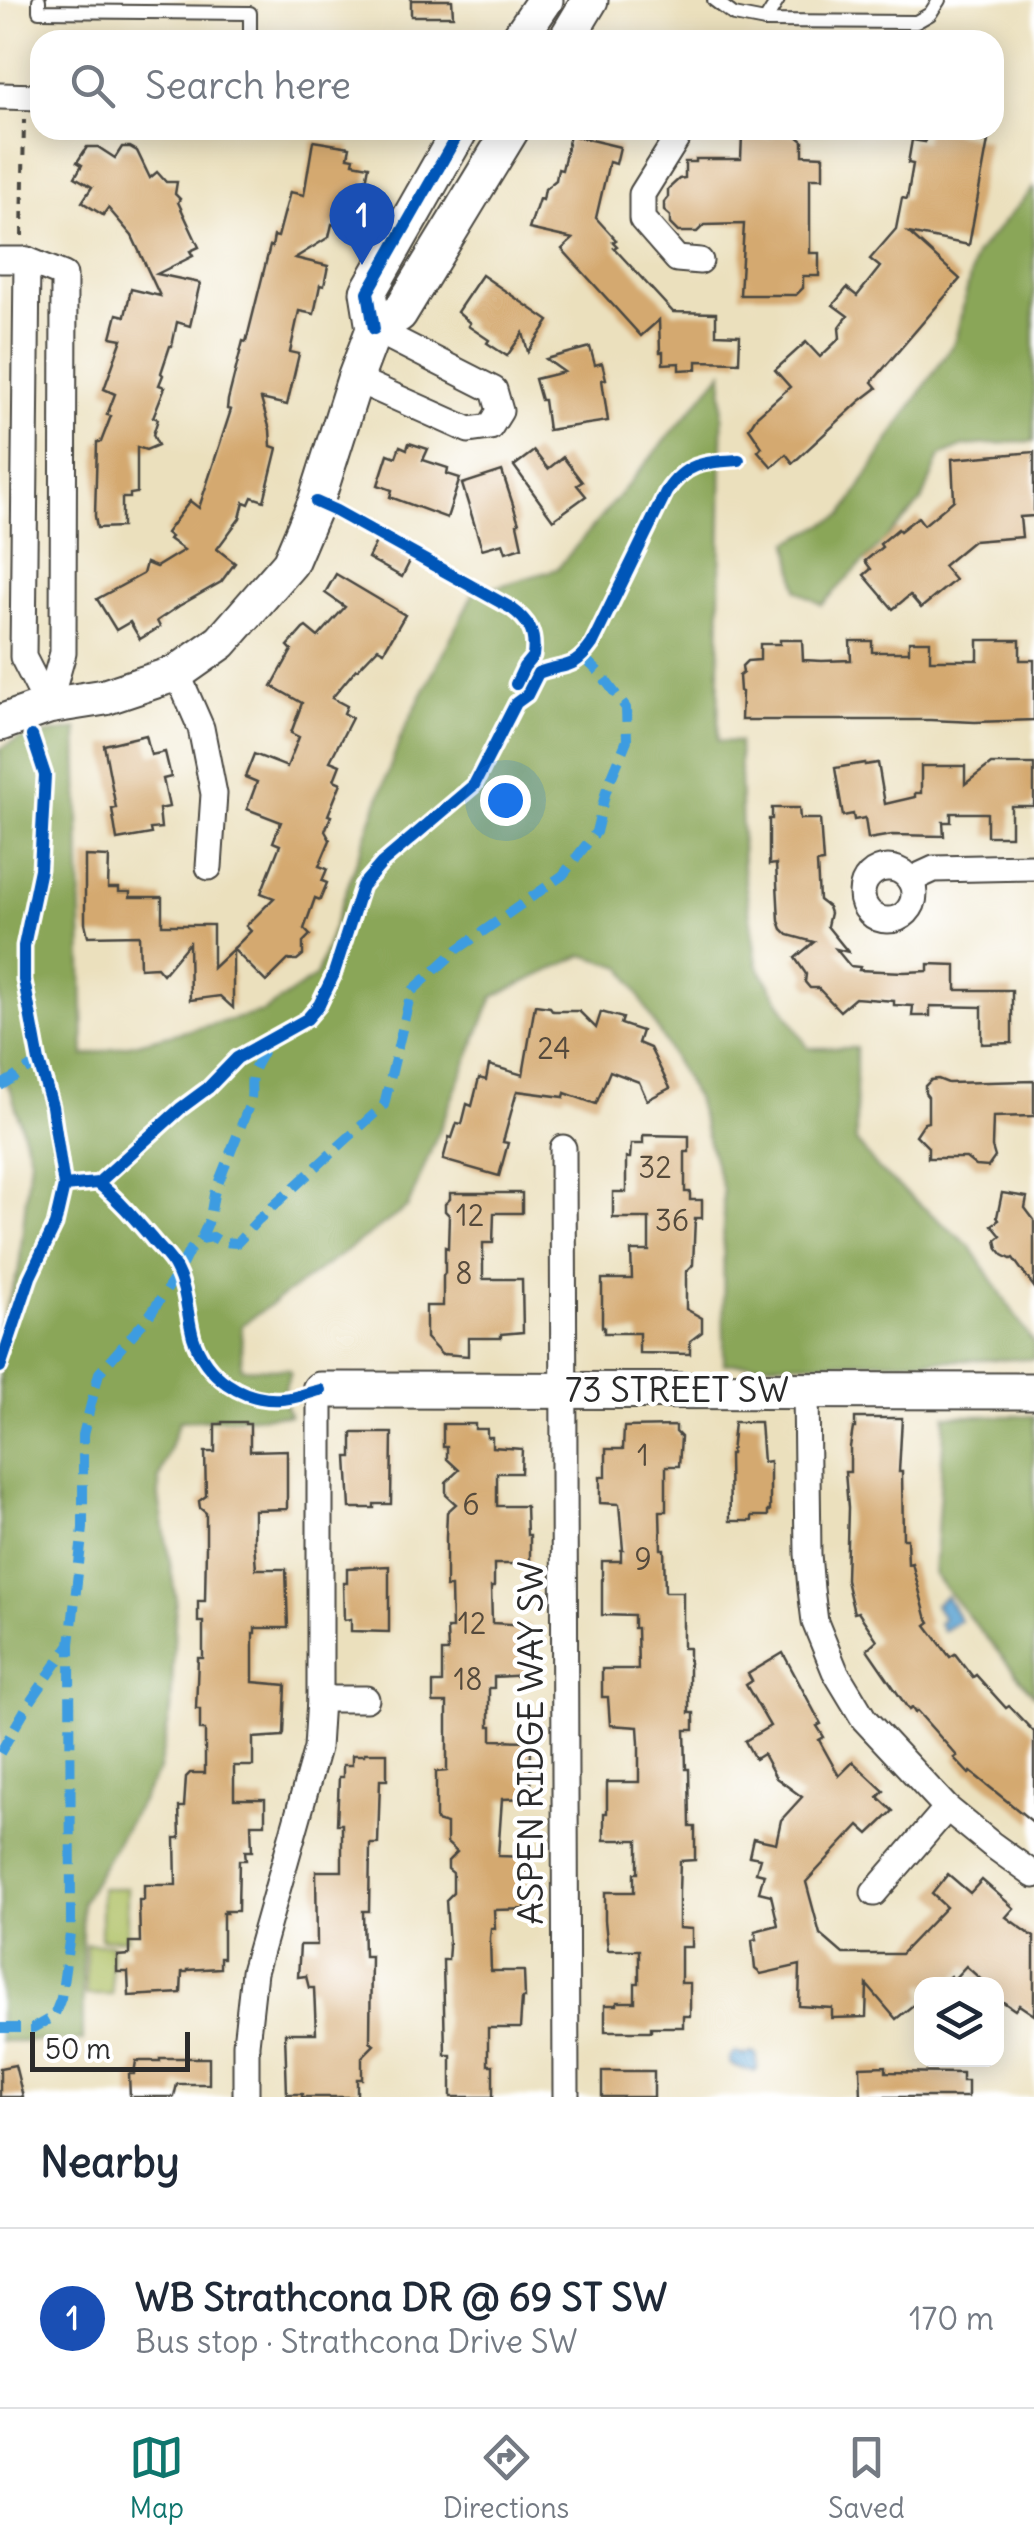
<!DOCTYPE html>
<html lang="en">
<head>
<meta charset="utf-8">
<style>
  body { margin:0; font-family:Delius,sans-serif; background:#f6f6f7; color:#1f2937 }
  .controls { position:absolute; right:30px; bottom:30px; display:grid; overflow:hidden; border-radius:20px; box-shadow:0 5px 25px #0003 }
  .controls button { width:90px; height:90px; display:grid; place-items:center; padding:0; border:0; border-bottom:2px solid #e0e1e3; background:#fff; color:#1f2937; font:50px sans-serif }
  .scale { position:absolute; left:30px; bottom:25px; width:160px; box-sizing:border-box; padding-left:10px; border:5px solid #2b2b2b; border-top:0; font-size:28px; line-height:35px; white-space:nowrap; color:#2b2b2b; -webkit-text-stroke:8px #fff; paint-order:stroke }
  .you { position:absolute; left:505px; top:800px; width:35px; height:35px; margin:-25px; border:8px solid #fff; border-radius:50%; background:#1a73e8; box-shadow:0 0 0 15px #1a73e833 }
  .badge { display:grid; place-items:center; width:65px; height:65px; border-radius:50%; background:#0f766e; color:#fff; font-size:32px; font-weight:700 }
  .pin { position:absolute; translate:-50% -82px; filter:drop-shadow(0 2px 5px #0008) }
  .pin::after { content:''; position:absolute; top:52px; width:35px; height:30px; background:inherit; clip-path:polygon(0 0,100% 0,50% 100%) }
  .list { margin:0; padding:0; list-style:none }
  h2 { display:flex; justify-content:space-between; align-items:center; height:130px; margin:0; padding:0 40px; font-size:42px }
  h2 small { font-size:32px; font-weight:400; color:#747a83 }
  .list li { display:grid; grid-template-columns:65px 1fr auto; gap:30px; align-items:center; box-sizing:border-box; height:180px; padding:0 40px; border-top:2px solid #e0e1e3 }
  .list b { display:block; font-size:38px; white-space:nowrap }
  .list p { margin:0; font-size:32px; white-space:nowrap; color:#747a83 }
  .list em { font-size:32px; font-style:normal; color:#747a83 }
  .icon { flex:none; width:55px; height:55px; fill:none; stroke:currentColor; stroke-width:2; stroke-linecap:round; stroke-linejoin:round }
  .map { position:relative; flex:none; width:1034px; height:2097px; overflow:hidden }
  .search { position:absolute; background:#fff; box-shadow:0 5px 25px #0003; left:30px; right:30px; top:30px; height:110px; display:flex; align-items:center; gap:25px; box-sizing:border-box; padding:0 35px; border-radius:30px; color:#747a83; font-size:38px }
  .sheet { height:310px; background:#fff }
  nav { display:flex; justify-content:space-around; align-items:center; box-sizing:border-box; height:140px; border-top:2px solid #e0e1e3; background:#fff; font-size:28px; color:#747a83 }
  nav a { display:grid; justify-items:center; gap:5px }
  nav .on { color:#0f766e }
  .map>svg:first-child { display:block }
  .green { fill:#adbf62; stroke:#6c7546; stroke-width:2.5 }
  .forest { fill:#8aa658; stroke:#5a6842; stroke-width:2.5 }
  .water { fill:#5aa2d1; stroke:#42667e; stroke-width:2.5 }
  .building { fill:#d4a96f }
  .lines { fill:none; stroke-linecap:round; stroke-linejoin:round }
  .lane-casing { stroke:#484641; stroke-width:16 }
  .street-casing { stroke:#484641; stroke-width:29 }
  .secondary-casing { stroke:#484641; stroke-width:39 }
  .path { stroke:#484641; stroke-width:4; stroke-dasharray:8 8; stroke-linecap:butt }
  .lane { stroke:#fff; stroke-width:12 }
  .street { stroke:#fff; stroke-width:25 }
  .secondary { stroke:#fff; stroke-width:35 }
  .quiet { stroke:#3d9ce1; stroke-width:10; stroke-dasharray:20 10; stroke-linecap:butt }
  .cycleway-casing { stroke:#fff; stroke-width:19 }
  .cycleway { stroke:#0057b8; stroke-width:12 }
  .labels { text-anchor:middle; stroke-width:9; stroke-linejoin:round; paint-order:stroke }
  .number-label { font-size:30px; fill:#554a3c }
  .street-label { font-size:35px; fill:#2b2b2b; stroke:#fff }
</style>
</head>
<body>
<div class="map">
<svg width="1034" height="2097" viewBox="0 0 1034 2097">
  <rect width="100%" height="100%" fill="#fff"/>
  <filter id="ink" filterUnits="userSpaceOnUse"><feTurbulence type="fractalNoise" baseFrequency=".01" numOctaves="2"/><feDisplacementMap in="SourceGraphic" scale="20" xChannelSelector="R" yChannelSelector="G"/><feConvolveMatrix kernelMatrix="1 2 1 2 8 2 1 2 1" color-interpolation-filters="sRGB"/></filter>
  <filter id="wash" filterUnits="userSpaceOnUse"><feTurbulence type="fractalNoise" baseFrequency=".0048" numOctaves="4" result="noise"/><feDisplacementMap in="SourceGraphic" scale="40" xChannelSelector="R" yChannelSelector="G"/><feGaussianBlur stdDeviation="2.25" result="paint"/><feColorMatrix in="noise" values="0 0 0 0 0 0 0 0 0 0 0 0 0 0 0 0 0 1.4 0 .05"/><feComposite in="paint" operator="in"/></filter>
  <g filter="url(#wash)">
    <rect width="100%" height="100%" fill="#ebe0bd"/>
    <g class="green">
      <rect x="101" y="1888" width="26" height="51"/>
      <polygon points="86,1944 111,1944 112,1995 86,1995"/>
    </g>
    <g class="forest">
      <polygon points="1034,187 1034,441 964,446 940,456 922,501 822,605 797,590 789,542 843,515 892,435 955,341 975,255"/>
      <path d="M723 372 718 741 739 742 743 868 757 964 808 1048H856V1141L880 1171 971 1247 1034 1344V1359L724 1364 723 1190 696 1099 623 967 583 955 493 997 408 1207 242 1325 241 1368 289 1369 291 1373C283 1388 281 1399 290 1415L179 1421 159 1479V1497L176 1599 171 1710 159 1770 82 1902 83 2041H0V1325L19 1269 30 1157 11 1091 0 1074V749L19 739 77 729 84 1056 263 1012 316 976 401 736 479 582 493 588 557 569Z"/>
      <polygon points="945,1416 1034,1416 1034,1695 934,1575"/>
    </g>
    <g class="water">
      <polygon points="946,1596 960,1620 943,1631 939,1623 943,1619 935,1604"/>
      <path d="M735 2052 743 2055 754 2053 757 2055V2069L754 2071C747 2069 735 2070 730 2063V2057Z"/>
    </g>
    <g id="blocks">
      <g class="building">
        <polygon points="411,0 452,0 453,16 411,16"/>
        <polygon points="927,130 941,130 988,141 969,245 909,233 960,279 872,382 877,388 860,401 793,463 786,454 772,467 758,451 762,447 749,428 756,417 790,387 775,370 806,342 820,357 840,338 839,328 848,316 833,305 847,288 857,296 880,267 870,259 896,229 902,198 907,199 913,164 908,163 912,140 925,142"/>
        <polygon points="772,134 796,135 803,141 803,155 823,156 823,178 810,178 810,253 819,253 819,276 803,276 803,288 796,295 740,295 744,224 704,225 697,232 678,232 670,224 670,216 664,211 664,202 668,197 668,189 679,179 685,178 685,162 696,162 696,159 741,159 742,136 772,138"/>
        <polygon points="570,135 620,147 616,164 609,162 596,218 616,240 613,242 617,246 614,248 673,312 716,313 716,334 740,335 739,362 697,361 697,369 679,370 679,363 663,364 663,352 660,352 659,320 641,336 562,249 573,239 529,229 539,199 543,200 545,189 556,180 558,169 562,170"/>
        <polygon points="313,141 350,147 348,157 354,158 353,163 369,166 365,187 363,186 362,196 359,195 351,229 332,224 329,237 295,258 328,266 324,286 320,285 314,314 299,311 290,352 299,354 287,405 261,399 270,430 271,446 277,448 264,501 252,497 249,504 244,502 240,518 217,549 235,563 221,582 179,606 157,621 160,627 140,639 130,622 116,630 97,599 143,574 146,563 156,567 184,550 169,539 171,537 166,533 190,501 199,508 231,410 227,409 228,400 243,341 246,342 270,246 272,247 274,236 278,237 290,192 304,195"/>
        <polygon points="87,147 98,147 115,158 122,147 130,147 137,151 150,178 157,172 166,182 177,182 175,194 180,199 178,202 199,247 190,251 193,256 157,274 200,283 190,326 177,322 172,346 170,346 161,373 163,375 159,385 165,387 153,417 158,419 153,435 158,445 146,450 137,447 137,493 130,494 130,498 122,498 122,527 97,528 95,516 97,442 101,442 111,416 107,415 115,394 104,389 122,339 111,337 117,314 125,316 131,289 160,296 132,236 108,208 103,215 82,202 92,187 75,177 82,165 77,162"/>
        <polygon points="482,275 549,321 528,352 523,333 507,356 487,343 489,340 468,326 470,323 457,312"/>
        <polygon points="590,347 595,365 602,363 606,379 602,380 608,421 548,430 544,400 541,400 535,379 564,372 546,359"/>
        <polygon points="409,443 428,449 423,460 448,468 447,474 460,478 447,518 390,497 392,490 378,485 388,454 396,457 400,446 407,449"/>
        <polygon points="534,451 548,469 563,457 582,482 577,485 586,496 553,520 514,466"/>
        <polygon points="1034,452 1034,516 1020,517 1022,537 973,541 943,566 955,580 921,608 910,595 893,609 864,575 871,569 865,561 882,547 880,544 898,529 900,531 918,517 924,525 954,500 952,459"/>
        <polygon points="502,471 519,523 517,524 522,547 506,552 503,543 482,549 462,484"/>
        <polygon points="376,542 410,561 402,577 368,558"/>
        <polygon points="336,574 405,615 384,651 378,648 358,669 356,669 332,698 347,706 344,713 352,718 330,761 340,765 334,780 341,783 328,815 331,816 325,831 330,840 319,866 327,869 322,881 327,883 320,900 315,898 304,929 310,935 303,942 303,955 297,960 288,960 266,982 233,949 251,931 246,926 274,898 261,893 280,845 273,842 281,822 247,809 257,782 245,777 254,754 287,767 299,737 291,733 302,703 272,686 292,650 288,646 303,629 306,627 318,637 345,607 325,593"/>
        <polygon points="780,640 802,640 803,660 822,661 851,660 850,641 872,641 872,652 909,652 909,641 930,641 930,660 978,660 978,640 1020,640 1020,660 1034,660 1034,720 975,722 930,720 741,720 742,692 740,691 739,676 743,673 742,666 747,661 760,660 760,644 780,644"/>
        <polygon points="146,735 151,755 165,752 171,777 163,779 169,807 159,809 161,828 150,829 151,834 117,840 112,809 116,808 104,745"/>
        <polygon points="865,763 865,765 878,763 885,804 915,797 915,793 921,793 921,766 965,766 965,784 991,764 1034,764 1034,806 1011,806 1011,836 987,836 987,813 951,813 951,822 943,822 944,836 892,835 868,839 865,818 854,820 853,814 843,816 835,768"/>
        <polygon points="772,808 799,808 800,819 820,819 823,862 817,863 819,900 828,907 830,913 827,926 848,952 836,949 850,966 860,967 859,970 904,972 928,971 928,964 956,965 956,990 1012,990 1012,1043 982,1044 982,1007 930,1006 930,1016 912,1016 913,1006 894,1005 894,1001 855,998 840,1011 818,988 810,988 805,982 806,974 795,958 814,942 788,935 782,929 779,921 776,864 769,865 769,819 772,819"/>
        <polygon points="85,856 109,857 108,888 119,888 119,892 130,892 130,897 162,897 162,925 213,925 213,968 233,949 233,1008 220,996 190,1000 189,943 163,974 157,967 140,968 139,935 88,936 85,923"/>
        <polygon points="535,1005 550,1007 553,1011 579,1011 596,1028 601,1012 623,1018 621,1024 642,1031 638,1043 650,1048 670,1088 647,1100 639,1082 610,1071 596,1104 565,1093 564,1097 517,1091 503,1142 508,1143 499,1176 443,1160 449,1137 452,1138 457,1123 462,1124 467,1104 472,1106 479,1078 486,1080 489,1065 523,1075"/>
        <polygon points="938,1079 948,1083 1034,1081 1034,1116 993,1117 992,1147 995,1157 988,1167 976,1166 966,1158 928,1158 928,1147 916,1135 924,1123 928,1122 928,1097 925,1093 925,1086 931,1080"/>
        <polygon points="643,1135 689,1136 689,1152 685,1152 685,1192 690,1192 690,1200 702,1200 702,1218 695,1218 693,1265 686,1272 686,1309 702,1318 702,1332 690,1341 690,1354 639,1353 639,1333 604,1333 604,1327 602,1327 602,1279 632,1279 631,1251 649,1251 649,1218 613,1218 613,1192 626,1192 626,1158 630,1158 631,1144 643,1144"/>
        <polygon points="450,1193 522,1193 522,1213 494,1213 493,1243 483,1243 483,1279 522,1279 523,1332 501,1334 501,1338 468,1338 468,1356 444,1354 442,1355 426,1338 426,1306 443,1306 443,1276 445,1273 445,1247 448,1248 449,1215 445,1211 445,1204 450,1199"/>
        <polygon points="1002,1193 1027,1197 1025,1208 1034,1220 1034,1287 1013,1258 1011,1259 1003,1255 998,1249 996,1240 1001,1236 992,1225 999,1220 997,1217"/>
        <polygon points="855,1418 902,1418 899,1472 902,1472 903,1539 907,1539 908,1564 912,1563 926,1616 930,1622 926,1625 950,1657 955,1654 973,1677 976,1675 1006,1708 1009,1706 1034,1732 1034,1823 971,1772 969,1774 954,1758 957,1756 917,1711 915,1713 912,1708 909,1710 867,1649 877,1640 858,1612 854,1613 846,1580 848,1508 845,1472 850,1472 850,1447 853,1428 855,1428"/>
        <polygon points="222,1422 245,1422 245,1424 250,1424 250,1451 287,1450 287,1509 254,1510 254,1542 256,1569 286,1569 288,1628 255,1628 255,1633 253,1633 253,1682 286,1685 284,1733 283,1736 253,1738 253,1766 234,1766 234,1799 265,1799 265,1824 251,1824 252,1851 245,1851 246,1860 239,1860 238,1911 225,1911 226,1913 223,1913 223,1958 220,1958 220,1968 187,1970 187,1972 182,1972 181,1993 129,1996 128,1972 117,1972 117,1956 129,1955 129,1942 140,1942 139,1900 144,1900 144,1885 176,1885 175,1838 180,1838 179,1807 184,1807 186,1777 190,1773 205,1773 205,1730 200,1730 200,1709 196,1709 198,1658 203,1658 203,1622 198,1622 198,1601 205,1601 206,1545 206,1513 200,1508 199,1501 206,1496 205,1452 215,1452 215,1424 222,1424"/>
        <polygon points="734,1422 760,1422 763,1462 770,1461 770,1511 768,1511 768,1516 752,1516 752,1521 730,1521 729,1454 731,1454"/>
        <polygon points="443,1424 475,1424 475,1429 487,1429 487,1437 492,1437 492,1447 522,1449 521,1473 497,1473 497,1506 526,1506 527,1535 530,1535 530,1564 494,1564 494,1587 491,1587 492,1623 529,1625 531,1657 529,1675 494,1677 494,1688 489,1688 489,1726 492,1726 492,1740 530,1741 531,1746 530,1798 502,1799 498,1856 527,1857 528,1881 525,1881 525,1909 494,1910 495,1928 491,1928 490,1938 491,1971 524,1971 525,1998 522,1998 520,2028 488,2028 488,2065 493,2065 493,2097 451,2097 451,2055 445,2055 443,1960 448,1960 449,1947 446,1900 453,1893 453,1873 448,1869 448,1861 457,1852 447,1843 447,1824 436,1821 436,1772 447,1771 447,1703 433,1703 433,1683 442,1683 442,1652 448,1652 447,1629 452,1629 451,1587 446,1587 446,1538 447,1512 456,1504 446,1495 446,1482 459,1470 447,1459 447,1447 443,1447"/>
        <polygon points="676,1426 676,1432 681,1437 679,1466 666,1466 666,1511 660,1511 661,1549 664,1549 665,1592 683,1592 683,1648 689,1648 689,1713 694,1713 694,1730 685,1730 686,1769 689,1769 690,1827 695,1827 695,1860 680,1861 679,1892 679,1928 692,1929 692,1947 681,1947 681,1983 690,1983 690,2016 683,2016 683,2027 651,2027 651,2031 605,2031 605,2005 617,2005 617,2002 635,2002 635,1983 639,1983 639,1950 608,1950 605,1920 605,1892 634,1892 634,1873 638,1873 638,1840 604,1840 604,1813 607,1813 607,1782 639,1782 639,1743 638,1727 610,1725 608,1697 602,1697 602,1669 638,1669 637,1628 634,1628 634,1616 602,1615 602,1561 621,1561 621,1550 623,1550 619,1504 600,1503 600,1477 606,1477 606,1449 623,1449 624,1427"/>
        <polygon points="352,1433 392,1433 391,1504 374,1504 374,1508 350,1508 347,1457 352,1457"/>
        <polygon points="389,1566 389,1632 351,1631 351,1619 344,1620 343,1583 347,1583 347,1568"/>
        <polygon points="783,1653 821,1724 817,1726 824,1737 819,1740 839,1776 853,1762 884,1791 878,1797 893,1811 869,1834 859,1825 806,1882 820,1934 843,1954 901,1954 946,1907 932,1894 948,1874 970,1893 982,1880 1014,1908 1006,1917 1034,1937 1034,2015 1019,2005 1015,2010 996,1997 996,1984 986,1984 966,1966 953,1980 950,1976 940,1984 922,1984 922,1998 896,2019 867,1985 866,2017 832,2018 832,2008 799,2006 800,1965 761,1974 755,1969 752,1940 757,1939 755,1931 778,1925 771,1895 759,1892 764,1874 756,1872 760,1858 749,1856 753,1838 776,1843 781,1820 802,1797 776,1778 763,1754 755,1759 745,1741 770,1726 746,1685 752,1681 748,1674"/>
        <polygon points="364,1753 387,1753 387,1780 380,1780 378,1844 370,1844 369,1911 363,1911 364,1956 371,1956 370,2042 374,2045 362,2057 362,2079 357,2079 357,2097 302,2097 302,2094 287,2094 285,2033 316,2033 314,1988 309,1988 306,1976 298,1977 300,1945 317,1945 316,1871 342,1871 342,1824 337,1824 339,1777 343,1777 343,1765 352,1765 352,1755 364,1755"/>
        <polygon points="160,2058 209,2058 209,2084 177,2084 174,2097 130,2097 129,2074 134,2074 136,2061 160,2061"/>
        <polygon points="15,2065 23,2097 0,2097 0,2068"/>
        <polygon points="886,2066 886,2072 962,2073 962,2081 968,2081 968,2097 861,2097 860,2067"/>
        <rect x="602" y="2071" width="52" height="26"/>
      </g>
    </g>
  </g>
  <g filter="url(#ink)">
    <use href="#blocks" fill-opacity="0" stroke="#484641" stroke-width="2.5"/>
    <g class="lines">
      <defs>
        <g id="lane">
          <polyline points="39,0 39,11 250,13 250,40"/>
          <polyline points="714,0 734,15 765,21 916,22 930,14 939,0"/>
          <polyline points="765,21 778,0"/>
        </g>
        <g id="street">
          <polyline points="0,96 40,97"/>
          <polyline points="682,130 642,194 642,219 677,259 700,261"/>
          <polyline points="0,260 27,260 64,275 63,653 48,706"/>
          <polyline points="27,260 23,657 48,706"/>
          <polyline points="355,379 469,430 490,427 500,411 494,390 374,329"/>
          <polyline points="177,673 201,728 214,794 209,867"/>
          <circle cx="888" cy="894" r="26"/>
          <polyline points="910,880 934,869 1034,867"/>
          <polyline points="563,1148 566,2097"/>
          <polyline points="806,1390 808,1554 811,1589 815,1622 835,1671 864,1719 947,1808 991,1844 1034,1875"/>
          <polyline points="320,1699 366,1699"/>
          <polyline points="874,1893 947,1808"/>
          <polyline points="246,2097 246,2044 254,1972 317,1748 320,1699 320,1390"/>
        </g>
        <g id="secondary">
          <polyline points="518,40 545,0"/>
          <polyline points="566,40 590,0"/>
          <polyline points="374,329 399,314 511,130"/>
          <polyline points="0,723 48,706 105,697 177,673 221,642 290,563 316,502 355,379 374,329 368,292 460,130"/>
          <polyline points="320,1390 1034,1391"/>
        </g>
      </defs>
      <use href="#lane" class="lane-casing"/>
      <use href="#street" class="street-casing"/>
      <use href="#secondary" class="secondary-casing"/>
      <polyline class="path" points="22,236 24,120"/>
      <use href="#lane" class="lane"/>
      <use href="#street" class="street"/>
      <use href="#secondary" class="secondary"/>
      <g class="quiet">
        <polyline points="0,1086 39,1062"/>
        <path d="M201 1239 210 1218 214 1194 250 1103C253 1092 250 1085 252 1076 254 1064 264 1055 266 1043"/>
        <polyline points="0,1753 26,1708 70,1644 83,1528 83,1435 99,1373 149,1316 178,1273 189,1251 201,1239 213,1237 221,1242 237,1243 258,1220 384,1105 411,992 458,949 563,875 596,832 606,791 627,740 626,708 600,673 583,657"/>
        <polyline points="0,2028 33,2028 54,2016 61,1998 71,1927 70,1645"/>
      </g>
      <defs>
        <g id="cycleway">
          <polyline points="374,329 368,292 460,130"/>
          <path d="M316 502 336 511 511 608C529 621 536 633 533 656L524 667 516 684"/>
          <path d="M98 1183C119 1200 135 1219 152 1239 160 1249 171 1258 176 1269 187 1290 187 1315 193 1337 205 1376 242 1402 282 1399 294 1399 307 1393 320 1390"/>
          <path d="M64 1186 98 1183 181 1108 208 1088 237 1058 307 1019 319 1005 333 976 362 886 382 863 474 785 516 703 527 695 538 673C565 663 573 671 592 644L666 492C686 462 705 462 739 460"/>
          <polyline points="0,1367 30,1277 55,1225 64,1186 52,1106 39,1062 24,980 24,946 40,869 45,775 32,736"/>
        </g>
      </defs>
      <use href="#cycleway" class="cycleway-casing"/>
      <use href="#cycleway" class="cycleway"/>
    </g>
  </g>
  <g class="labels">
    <g class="number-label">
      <text x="554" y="1059">24</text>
      <text x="655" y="1178">32</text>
      <text x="470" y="1226">12</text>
      <text x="672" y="1231">36</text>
      <text x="464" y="1284">8</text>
      <text x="643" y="1466">1</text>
      <text x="471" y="1515">6</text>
      <text x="643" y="1570">9</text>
      <text x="472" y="1634">12</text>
      <text x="468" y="1690">18</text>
    </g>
    <g class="street-label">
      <text x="677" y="1402">73 STREET SW</text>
      <text transform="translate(531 1743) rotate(-90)" y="12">ASPEN RIDGE WAY SW</text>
    </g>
  </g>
</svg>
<div class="controls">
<button><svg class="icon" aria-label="layers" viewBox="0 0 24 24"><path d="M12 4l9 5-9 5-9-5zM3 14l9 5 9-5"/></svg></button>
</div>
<div class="scale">50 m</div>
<div class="you"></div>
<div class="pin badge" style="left:362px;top:265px;background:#1a4fb4">1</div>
<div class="search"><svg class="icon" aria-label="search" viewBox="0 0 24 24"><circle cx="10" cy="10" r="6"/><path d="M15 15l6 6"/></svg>Search here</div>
</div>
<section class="sheet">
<h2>Nearby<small></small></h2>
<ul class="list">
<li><span class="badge" style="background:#1a4fb4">1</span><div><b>WB Strathcona DR @ 69 ST SW</b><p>Bus stop · Strathcona Drive SW</p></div><em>170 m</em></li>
</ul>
</section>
<nav>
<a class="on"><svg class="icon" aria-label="map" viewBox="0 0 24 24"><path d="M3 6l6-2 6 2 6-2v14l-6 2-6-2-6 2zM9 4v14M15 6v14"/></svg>Map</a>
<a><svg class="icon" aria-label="directions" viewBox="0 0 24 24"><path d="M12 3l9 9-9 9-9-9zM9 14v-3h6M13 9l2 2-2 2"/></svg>Directions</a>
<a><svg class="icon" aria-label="saved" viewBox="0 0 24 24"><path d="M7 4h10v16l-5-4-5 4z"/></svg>Saved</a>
</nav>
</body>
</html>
